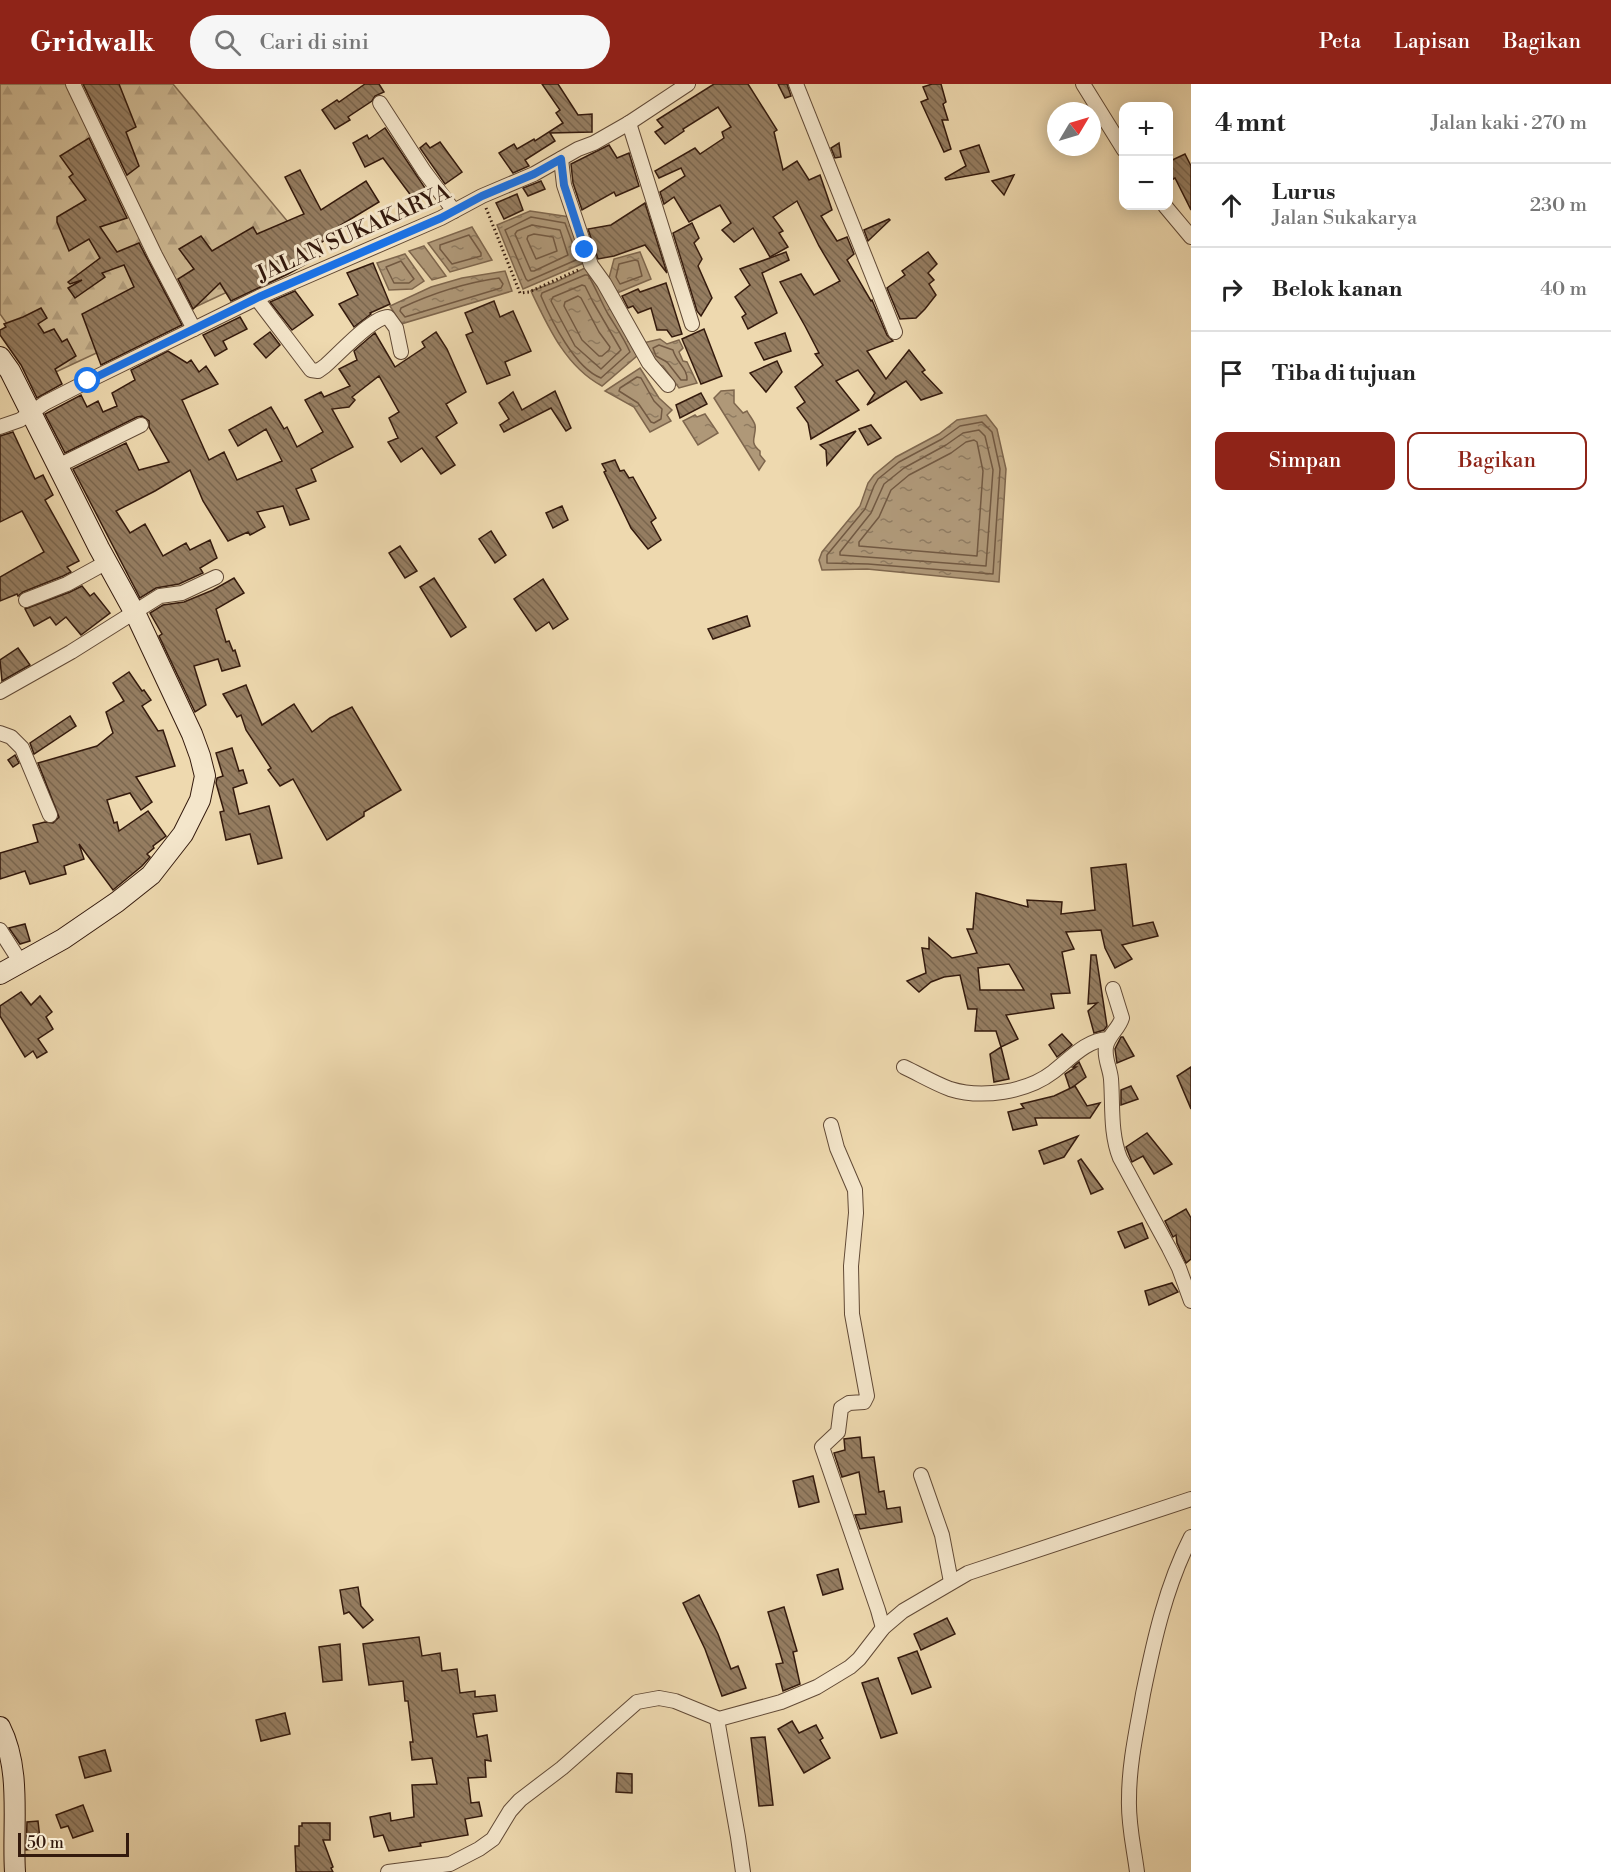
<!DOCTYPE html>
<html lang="id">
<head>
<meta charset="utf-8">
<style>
  body { margin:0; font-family:"Libre Bodoni",serif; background:#f6f6f6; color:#222 }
  .controls { position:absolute; right:18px; top:18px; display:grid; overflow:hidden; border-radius:12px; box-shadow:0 3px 15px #0003 }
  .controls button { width:54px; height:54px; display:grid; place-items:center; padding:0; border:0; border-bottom:2px solid #e0e0e0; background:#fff; color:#222; font:30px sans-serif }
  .compass { position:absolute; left:1047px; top:18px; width:54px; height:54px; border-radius:50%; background:#fff; box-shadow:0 3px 15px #0003; rotate:52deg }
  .scale { position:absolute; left:18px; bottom:15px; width:111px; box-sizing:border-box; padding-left:6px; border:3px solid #341a0d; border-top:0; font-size:16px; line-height:21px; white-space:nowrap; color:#341a0d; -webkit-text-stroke:4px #f4e6cb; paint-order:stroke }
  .stop { position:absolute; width:18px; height:18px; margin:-14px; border:4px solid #1a73e8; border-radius:50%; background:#fff }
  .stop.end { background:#1a73e8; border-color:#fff; box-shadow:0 2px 6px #0008 }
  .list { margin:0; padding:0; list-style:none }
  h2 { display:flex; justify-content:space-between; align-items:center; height:78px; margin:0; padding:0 24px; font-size:26px }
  h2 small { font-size:20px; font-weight:400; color:#767676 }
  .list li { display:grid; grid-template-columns:39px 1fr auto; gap:18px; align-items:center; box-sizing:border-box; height:84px; padding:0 24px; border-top:2px solid #e0e0e0 }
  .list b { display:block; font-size:22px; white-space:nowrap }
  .list p { margin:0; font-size:20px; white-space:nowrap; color:#767676 }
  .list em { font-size:20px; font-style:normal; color:#767676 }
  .actions { display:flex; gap:12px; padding:18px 24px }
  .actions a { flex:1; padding:14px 0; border:2px solid #8f2418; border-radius:12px; text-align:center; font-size:21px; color:#8f2418 }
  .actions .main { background:#8f2418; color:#fff }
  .icon { flex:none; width:33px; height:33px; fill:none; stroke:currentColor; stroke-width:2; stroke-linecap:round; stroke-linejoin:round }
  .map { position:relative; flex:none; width:1191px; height:1788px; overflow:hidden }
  header { display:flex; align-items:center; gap:36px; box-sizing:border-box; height:84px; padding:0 30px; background:#8f2418; color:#fff }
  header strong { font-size:28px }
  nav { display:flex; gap:33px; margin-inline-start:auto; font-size:21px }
  .search { width:420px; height:54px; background:#f6f6f6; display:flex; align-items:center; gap:15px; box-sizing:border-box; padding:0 21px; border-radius:33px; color:#767676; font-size:22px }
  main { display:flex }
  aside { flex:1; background:#fff }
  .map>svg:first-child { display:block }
  .forest { fill:url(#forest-firs); stroke:#816a50; stroke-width:1.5 }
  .water { fill:url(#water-ripples); stroke:#7e664d; stroke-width:1.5 }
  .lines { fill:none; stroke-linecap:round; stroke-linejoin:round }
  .shore { stroke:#725942; stroke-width:1.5 }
  .building { fill:url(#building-back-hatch); stroke:#341a0d; stroke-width:1.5; fill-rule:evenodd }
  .street-casing { stroke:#624a36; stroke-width:16 }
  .secondary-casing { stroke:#341a0d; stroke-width:22 }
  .path { stroke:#341a0d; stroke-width:3; stroke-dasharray:1.5 3; stroke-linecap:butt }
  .street { stroke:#f4e6cb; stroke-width:14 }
  .secondary { stroke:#f4e6cb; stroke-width:20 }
  .route { stroke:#1a73e8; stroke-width:8 }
  .labels { text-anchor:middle; stroke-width:6; stroke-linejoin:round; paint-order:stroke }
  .street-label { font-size:22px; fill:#341a0d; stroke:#f4e6cb }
</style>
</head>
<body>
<header>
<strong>Gridwalk</strong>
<div class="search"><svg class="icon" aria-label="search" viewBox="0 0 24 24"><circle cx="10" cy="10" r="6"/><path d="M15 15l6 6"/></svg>Cari di sini</div>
<nav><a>Peta</a><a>Lapisan</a><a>Bagikan</a></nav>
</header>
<main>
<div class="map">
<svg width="1191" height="1788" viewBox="0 0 1191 1788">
  <defs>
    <pattern id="forest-firs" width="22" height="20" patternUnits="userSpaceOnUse" patternTransform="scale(1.5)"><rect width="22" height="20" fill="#ceb993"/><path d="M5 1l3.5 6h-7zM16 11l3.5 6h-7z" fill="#b29e7e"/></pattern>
    <pattern id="water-ripples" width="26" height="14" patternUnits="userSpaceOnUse" patternTransform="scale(1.5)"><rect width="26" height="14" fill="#af9878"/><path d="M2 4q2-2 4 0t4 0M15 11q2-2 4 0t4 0" fill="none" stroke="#8f7b61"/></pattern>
    <pattern id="building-back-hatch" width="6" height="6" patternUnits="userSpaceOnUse" patternTransform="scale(1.5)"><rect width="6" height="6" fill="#957d61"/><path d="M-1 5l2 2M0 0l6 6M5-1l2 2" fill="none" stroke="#7a664e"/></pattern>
  </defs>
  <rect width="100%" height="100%" fill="#eed9af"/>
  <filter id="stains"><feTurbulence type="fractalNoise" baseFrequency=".00333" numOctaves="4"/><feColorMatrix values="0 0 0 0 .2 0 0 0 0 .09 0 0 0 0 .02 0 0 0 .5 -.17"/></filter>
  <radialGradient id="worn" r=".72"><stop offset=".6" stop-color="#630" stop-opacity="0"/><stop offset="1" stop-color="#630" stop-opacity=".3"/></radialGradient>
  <polygon class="forest" points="0,0 173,0 313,168 45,293 0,230"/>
  <g class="water">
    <polygon points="530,127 570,133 586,178 523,205 497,141"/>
    <polygon points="472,143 492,176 450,188 428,159"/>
    <polygon points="424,162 446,192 432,196 409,167"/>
    <polygon points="640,168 651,195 617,209 609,194 614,175"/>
    <polygon points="405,170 424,197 412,205 389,206 377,179"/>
    <path d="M589 182 638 271 602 302C566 283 548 243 531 207L556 198Z"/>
    <polygon points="505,187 512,207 401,240 390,222 431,203 462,194"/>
    <polygon points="660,255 667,260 679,256 683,264 679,268 683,277 687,278 697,299 679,304 663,282 651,277 643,259"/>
    <polygon points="640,284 659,314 672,326 667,331 671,337 650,348 634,323 605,307"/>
    <path d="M734 306V319L743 329 747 327C749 331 754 337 755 341 757 352 748 358 760 367V371L765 377 759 386 714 314 721 307Z"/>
    <polygon points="705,330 718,349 698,361 683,337 695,331 697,333"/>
    <polygon points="986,331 997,345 1006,385 999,498 867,485 822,486 819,476 822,468 860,422 868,399 874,391 896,373 939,350 957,336"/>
  </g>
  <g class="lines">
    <g class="shore">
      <polygon points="531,133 565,139 578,174 576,176 528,197 526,195 505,146"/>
      <polygon points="532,141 560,146 568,171 534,187 531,187 515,150 517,147"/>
      <polygon points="534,150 553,153 557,167 536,175 527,155 528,152"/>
      <polygon points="469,151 481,169 481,172 452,180 440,165 440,161"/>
      <polygon points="635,176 638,177 642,192 620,200 616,193 619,180"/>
      <polygon points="401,177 414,195 409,199 394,199 386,183"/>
      <path d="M585 191H588C596 204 601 218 608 230 616 243 624 254 630 268L601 294C575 284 552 238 541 212L542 209Z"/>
      <path d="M499 194 503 200 501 204 405 233 400 227 401 224C433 209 464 199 499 194Z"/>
      <polygon points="582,201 585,202 593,218 621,266 601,285 575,262 551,217 553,213"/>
      <polygon points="578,212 581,214 599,248 610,263 609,266 602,272 599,272 582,256 564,222 565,218"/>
      <path d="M659 261 673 266C676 278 688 285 687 296H681L667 278 656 272 653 264Z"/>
      <polygon points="637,293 641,294 654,317 662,325 661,335 654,339 651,338 638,319 619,307 620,304"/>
      <polygon points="982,338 992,348 1000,385 993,490 868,480 827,479 827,471 865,425 874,402 878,395 899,378 942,355 960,342"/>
      <polygon points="979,346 985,352 993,386 986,482 840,471 840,468 871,429 884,400 904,384 946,361 963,349"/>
      <polygon points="974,356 977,358 983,387 977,472 859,462 859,458 879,433 891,406 909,391 951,369 966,358"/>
    </g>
  </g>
  <g class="building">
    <polygon points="83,0 119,0 136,43 126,48 139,82 127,91"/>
    <polygon points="365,0 379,0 384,8 375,12 372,17 348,33 350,36 335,45 322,26 337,16 339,18"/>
    <polygon points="542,0 558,0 578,31 592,30 592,48 550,49 555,57 525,76 529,82 513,89 499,69 514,60 517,65 534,55 535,57 563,39 556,29 560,26"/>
    <polygon points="714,0 748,0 777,46 774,48 783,86 797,77 809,96 820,91 832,126 821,132 837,157 847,153 854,170 847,176 871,217 872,216 887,251 893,257 867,267 886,295 909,266 925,286 922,288 942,309 921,316 906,297 867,321 875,309 858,286 836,297 859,326 811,355 808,339 797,324 805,318 795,303 823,281 815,270 819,269 805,242 780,198 801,190 814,211 840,197 819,162 797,117 773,133 783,147 779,149 788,163 770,173 753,144 734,158 722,146 731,139 720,121 689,138 674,113 664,120 660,108 685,92 681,84 659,94 655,87 695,64 700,70 724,54 722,48 731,43 718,23 683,45 684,47 665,60 655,48 663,43 657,36"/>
    <polygon points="778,0 787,0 791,12 785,14"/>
    <polygon points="932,0 941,0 946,18 943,20 948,36 942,36 951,65 944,68 921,18 928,15 923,3"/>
    <polygon points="385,44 425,104 412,113 383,74 365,83 353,59 367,51 369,55"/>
    <polygon points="89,54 127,134 100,143 117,168 139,159 182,241 101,281 82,230 134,203 124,181 102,189 105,193 75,214 68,204 82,196 70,200 68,198 100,174 89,155 69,167 57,138 57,133 86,116 69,93 73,90 60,72"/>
    <polygon points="440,58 462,88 445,100 420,64 426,59 430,64"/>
    <polygon points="839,59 841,73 835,74 831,64"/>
    <polygon points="609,61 617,74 629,69 639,102 616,112 614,108 582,126 573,99 571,80"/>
    <polygon points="979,61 989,88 946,96 945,94 966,82 960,67"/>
    <polygon points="1185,70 1191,82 1191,126 1175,94 1168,98 1168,78"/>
    <polygon points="300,86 321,126 366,97 379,118 326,150 329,153 318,161 324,170 288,190 231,217 220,199 193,225 178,195 194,185 179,165 201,152 212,167 253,143 257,150 304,130 285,93"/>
    <polygon points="1014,91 1004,111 992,97"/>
    <polygon points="541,97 545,105 528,112 523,104"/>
    <polygon points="517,110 523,126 504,135 496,119"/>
    <polygon points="645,119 667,189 645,161 614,172 598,175 588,145 611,141"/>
    <polygon points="889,135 890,136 868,157 864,146"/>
    <polygon points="692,139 699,154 694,159 702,175 698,182 712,214 701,232 697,227 673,149"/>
    <polygon points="786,168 789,176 762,189 777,229 748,245 742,233 746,230 735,213 750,201 740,185"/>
    <polygon points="928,168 937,180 928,189 934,196 929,200 936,211 925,225 916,234 900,235 887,204 905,191 902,187"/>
    <polygon points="373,179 390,220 370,229 371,230 354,243 339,220 358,211 347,189"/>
    <polygon points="666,199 682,250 672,253 667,246 657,246 651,224 638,229 633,222 628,224 622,212 638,205 640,208"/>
    <polygon points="295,207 313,231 292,246 270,218"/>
    <polygon points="494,217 500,233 513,227 531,267 505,278 510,291 487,300 466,251 473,248 465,229"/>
    <polygon points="41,224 47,234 38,240 44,249 54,245 62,258 67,255 76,272 55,285 62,300 37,314 21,281 0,251 0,246 6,243 4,240 23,233"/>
    <polygon points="240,233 247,245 223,257 227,265 215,272 203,251"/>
    <polygon points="704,245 722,292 701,300 682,255"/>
    <polygon points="270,248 280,261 266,274 254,260"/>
    <polygon points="436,248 447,265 466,308 446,320 457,339 436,353 455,381 441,390 422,364 401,378 388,358 398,354 389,334 399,328 379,292 352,313 355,316 349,323 332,325 353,363 311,385 316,397 296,405 309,435 290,441 283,422 257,428 265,443 250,451 248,448 228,457 203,417 190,386 155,407 116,427 130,449 145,440 163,472 186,459 190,466 210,456 217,474 200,484 203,489 179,500 156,504 140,514 73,385 126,359 139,386 169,378 149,343 149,337 142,332 137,333 65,369 45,330 81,311 87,323 98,317 103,328 117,322 112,309 135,296 131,286 168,267 187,279 191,276 199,288 206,282 218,300 182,316 209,376 224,368 237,396 282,377 266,345 238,362 229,346 271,323 284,345 287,343 297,363 323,348 305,316 321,308 324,313 350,302 339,285 357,276 354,267 370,253 375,249 395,283 425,263 422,258"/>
    <polygon points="785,249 791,267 764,276 755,259"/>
    <polygon points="777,277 782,288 766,308 750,289"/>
    <polygon points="555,307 571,344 566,347 551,324 504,348 500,341 509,335 499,319 513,308 522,326"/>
    <polygon points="701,309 707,320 680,334 676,321"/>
    <polygon points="871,341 881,354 868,361 859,345"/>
    <polygon points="856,347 827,381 826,366 820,361"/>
    <polygon points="13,348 35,395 43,391 53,411 45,416 79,477 67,483 71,488 63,492 23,508 18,512 17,510 0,517 0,493 44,468 22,427 0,438 0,352"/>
    <polygon points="615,376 620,387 624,386 629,394 633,393 656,434 651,438 661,456 648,465 631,444 604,388 606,387 602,380"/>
    <polygon points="562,422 568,436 553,444 546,429"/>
    <polygon points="491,447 506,471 495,479 479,455"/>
    <polygon points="400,462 417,487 405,494 389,469"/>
    <polygon points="234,494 244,509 216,525 226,558 229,557 233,567 235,566 240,582 222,587 218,575 194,582 206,621 195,628 159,552 162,550 150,529 163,521 184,518 213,506"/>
    <polygon points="434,494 466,543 451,553 420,503"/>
    <polygon points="543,495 568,535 553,545 549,538 536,547 514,515"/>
    <polygon points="82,502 90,512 94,509 110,529 81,551 66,533 56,541 50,533 34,542 25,525 70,508"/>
    <polygon points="747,532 750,542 713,555 708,545"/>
    <polygon points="18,564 30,581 2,597 0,576"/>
    <polygon points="129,588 142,607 144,606 151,616 142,622 158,647 163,646 175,682 136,693 152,718 141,726 130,709 107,716 114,739 117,738 119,747 148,727 166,752 153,762 154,764 147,770 150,773 142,782 113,806 79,760 84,775 64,782 66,790 30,800 25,787 0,795 0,769 38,758 33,741 45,738 53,739 59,733 38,679 97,662 113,649 106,628 124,617 113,599"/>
    <polygon points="246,601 262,641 294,620 312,648 330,634 352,623 401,706 364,728 364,732 327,756 293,695 280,702 268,686 271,684 246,646 241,631 237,633 223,610"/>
    <polygon points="70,632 76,642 34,670 30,659"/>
    <polygon points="232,664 239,687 243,686 247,699 233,704 239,730 269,722 282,774 258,780 250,750 226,756 220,728 224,727 216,699 217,694 223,692 216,669"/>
    <polygon points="15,671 19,679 13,683 8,676"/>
    <path d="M1126 780 1133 842 1153 838 1158 852 1122 861 1132 875 1115 884 1105 864 1101 846 1066 848 1074 865 1062 868 1070 909 1051 910 1054 924 1006 931 1018 955 1001 963 996 947H975L977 925H968L960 891 944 893 931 898 919 908 907 897 926 889 922 864 929 865V854L952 874 977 869 967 845H973L976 809 1028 823 1027 816 1062 818 1061 830 1095 826 1091 784ZM1009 880 1024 906H980L978 884Z"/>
    <polygon points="25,840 30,857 20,860 9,844"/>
    <polygon points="1091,871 1096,871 1107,942 1104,946 1094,949 1088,927 1097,919 1088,920"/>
    <polygon points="21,908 31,921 40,912 52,928 46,933 53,945 38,955 47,968 37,974 33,967 25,973 0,932 0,922"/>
    <polygon points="1062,950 1072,961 1057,973 1049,961"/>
    <polygon points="1121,953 1123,953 1134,972 1117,979 1115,965"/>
    <polygon points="1001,963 1009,995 994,998 990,970"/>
    <polygon points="1079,978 1086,993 1070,1005 1065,990 1076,983 1073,983"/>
    <polygon points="1191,983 1191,1025 1177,992"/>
    <polygon points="1075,1002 1087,1022 1100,1019 1090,1034 1035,1034 1037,1041 1013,1046 1008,1028 1024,1024 1021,1020 1054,1012"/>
    <polygon points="1131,1002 1138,1015 1121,1021 1121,1006"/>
    <polygon points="1147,1049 1172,1080 1154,1090 1143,1072 1132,1078 1126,1063"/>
    <polygon points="1078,1052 1064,1073 1044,1080 1039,1067"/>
    <polygon points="1081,1075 1103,1105 1091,1110 1078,1077"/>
    <polygon points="1186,1125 1191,1134 1191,1175 1186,1179 1177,1159 1176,1151 1173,1153 1165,1137"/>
    <polygon points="1142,1139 1148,1154 1125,1164 1118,1148"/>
    <polygon points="1172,1199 1178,1208 1149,1221 1145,1207"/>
    <polygon points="860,1353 862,1374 874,1373 879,1408 884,1407 887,1425 900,1423 902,1438 860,1445 855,1431 866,1430 859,1388 842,1393 834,1369 845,1366 844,1355"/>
    <polygon points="813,1392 819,1418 799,1423 793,1397"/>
    <polygon points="838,1485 843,1505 823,1511 817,1491"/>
    <polygon points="358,1503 361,1522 373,1536 363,1544 349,1528 344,1530 340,1506"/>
    <polygon points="699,1511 718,1550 731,1585 738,1582 746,1604 722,1612 705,1565 683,1519"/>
    <polygon points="784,1523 797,1567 793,1568 800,1600 783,1607 776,1580 783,1579 768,1528"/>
    <polygon points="947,1534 955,1550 921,1566 914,1550"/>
    <polygon points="419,1553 422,1572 440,1569 442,1587 457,1585 460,1609 475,1607 475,1613 495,1611 497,1627 473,1630 477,1653 487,1651 491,1677 485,1676 486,1693 468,1694 471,1719 479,1718 482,1732 465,1735 468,1751 420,1759 421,1762 389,1767 383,1751 374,1753 370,1733 390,1729 391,1737 414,1733 412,1701 437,1700 432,1674 412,1676 410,1658 413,1658 408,1617 405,1617 403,1597 369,1601 363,1560"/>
    <polygon points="340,1560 342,1596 323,1598 319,1563"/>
    <polygon points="917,1567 931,1603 912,1610 898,1574"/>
    <polygon points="878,1594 897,1649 881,1654 862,1599"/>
    <polygon points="285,1629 290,1650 261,1657 256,1636"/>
    <polygon points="792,1637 799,1649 816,1641 823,1654 820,1656 830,1674 804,1689 778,1645"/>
    <polygon points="765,1653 773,1721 759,1722 751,1654"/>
    <polygon points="105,1666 111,1687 85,1694 79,1673"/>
    <polygon points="617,1689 632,1690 632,1709 616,1708"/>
    <polygon points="83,1721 93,1747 73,1754 68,1742 61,1744 56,1731"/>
    <polygon points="38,1737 41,1764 26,1766 27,1738"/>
    <polygon points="302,1739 330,1739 330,1756 323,1756 333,1783 331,1784 333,1788 296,1788 295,1762 299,1762 299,1742 302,1742"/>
  </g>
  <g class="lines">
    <defs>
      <g id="street">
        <polyline points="73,0 155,171 194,245"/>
        <polyline points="796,0 895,248"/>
        <polyline points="1083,0 1124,66"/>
        <polyline points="380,19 424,87 454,127"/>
        <polyline points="629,39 692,240"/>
        <polyline points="561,75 564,101 591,181 604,199 649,279 668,301"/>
        <polyline points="1165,122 1191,153"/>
        <path d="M257 215 311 286 318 287 325 282C338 271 372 233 388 233L396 244 401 268"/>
        <polyline points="0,343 20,336 45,319 88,297 259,213 441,134 482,112 534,90 578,65 594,59 629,39 688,0"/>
        <polyline points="58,382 141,341"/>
        <polyline points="26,516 67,500 107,478"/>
        <polyline points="0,608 71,568 160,512 182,509 216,493"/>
        <polyline points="0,649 11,653 22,664 50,731"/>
        <polyline points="0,846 21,879"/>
        <path d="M1113 905 1122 934C1119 945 1108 951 1106 963 1104 974 1110 984 1111 995 1113 1021 1110 1049 1120 1074L1169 1164 1179 1184 1191 1217"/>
        <path d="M904 983C919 990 934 999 950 1005 982 1015 1027 1008 1053 988 1070 975 1086 956 1108 955"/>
        <polyline points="831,1041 837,1064 855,1106 856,1129 851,1182 852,1230 867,1312 864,1318 849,1319 841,1324 838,1348 822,1363 878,1526 883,1544"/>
        <polyline points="921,1391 942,1451 951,1498"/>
        <polyline points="717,1635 738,1753 743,1788"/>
        <polyline points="388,1788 450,1780 479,1765 493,1755 510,1727 520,1716 562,1684 637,1618 659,1614 675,1617 719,1635 781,1618 817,1603 850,1583 859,1575 883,1544 903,1527 968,1489 1191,1415"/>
        <path d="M1137 1788C1134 1764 1128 1740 1129 1715 1129 1679 1137 1645 1143 1610 1154 1556 1166 1502 1191 1453"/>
      </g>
      <g id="secondary">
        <polyline points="0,273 10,287 99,464 137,533 192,650 200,672 205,692 200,716 183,750 151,791 117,818 63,855 0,890"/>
        <path d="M0 1643C22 1686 12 1741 15 1788"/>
      </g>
    </defs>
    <use href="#street" class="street-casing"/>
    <use href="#secondary" class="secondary-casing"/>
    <polyline class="path" points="486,124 520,209 529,208 578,186"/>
    <use href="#street" class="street"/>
    <use href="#secondary" class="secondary"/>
  </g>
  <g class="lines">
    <polyline class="route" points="88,297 259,213 441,134 482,112 534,90 561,75 564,101 585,166"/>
  </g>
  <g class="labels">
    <g class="street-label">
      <text transform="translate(353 148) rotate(-24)" y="8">JALAN SUKAKARYA</text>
    </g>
  </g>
  <rect width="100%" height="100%" filter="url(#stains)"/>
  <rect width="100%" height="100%" fill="url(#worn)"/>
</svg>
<div class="controls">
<button>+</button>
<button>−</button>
</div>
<svg class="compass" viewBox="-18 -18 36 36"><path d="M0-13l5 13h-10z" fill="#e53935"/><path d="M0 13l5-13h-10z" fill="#767676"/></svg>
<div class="scale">50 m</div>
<div class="stop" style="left:88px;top:297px"></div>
<div class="stop end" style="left:585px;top:166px"></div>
</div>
<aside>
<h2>4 mnt<small>Jalan kaki · 270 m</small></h2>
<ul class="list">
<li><svg class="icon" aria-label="ahead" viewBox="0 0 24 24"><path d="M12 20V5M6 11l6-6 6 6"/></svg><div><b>Lurus</b><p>Jalan Sukakarya</p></div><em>230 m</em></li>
<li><svg class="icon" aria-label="right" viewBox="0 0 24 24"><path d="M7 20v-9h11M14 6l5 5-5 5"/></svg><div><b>Belok kanan</b></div><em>40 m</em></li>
<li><svg class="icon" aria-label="arrive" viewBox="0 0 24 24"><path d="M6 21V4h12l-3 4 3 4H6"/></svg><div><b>Tiba di tujuan</b></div></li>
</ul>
<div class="actions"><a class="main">Simpan</a><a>Bagikan</a></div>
</aside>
</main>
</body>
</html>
